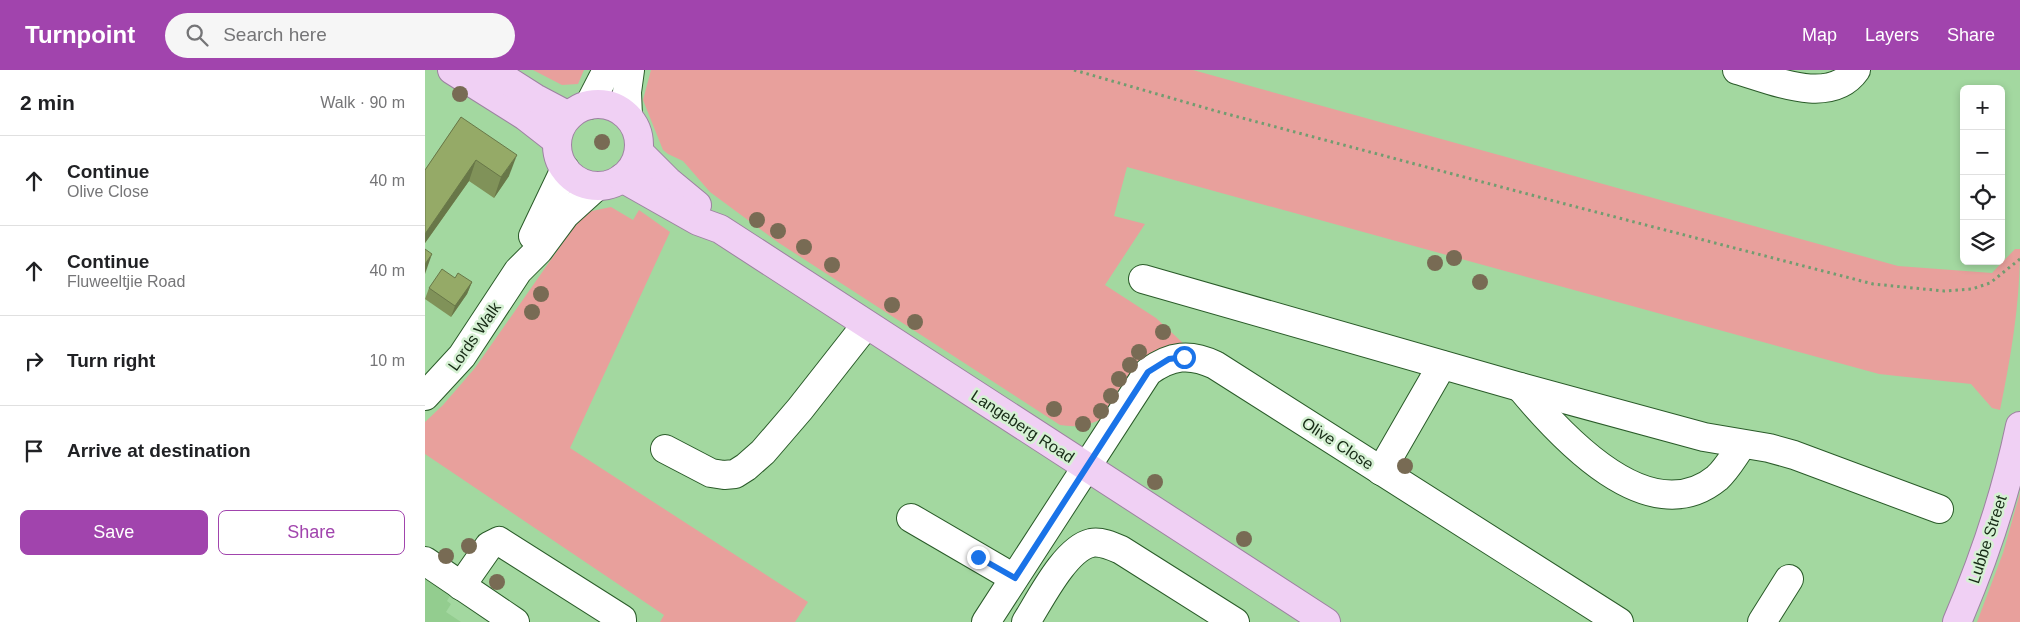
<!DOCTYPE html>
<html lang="en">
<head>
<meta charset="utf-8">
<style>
  body { margin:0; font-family:Helvetica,sans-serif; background:#f6f6f6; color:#202124 }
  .controls { position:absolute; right:15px; top:15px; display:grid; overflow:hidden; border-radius:8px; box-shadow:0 2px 8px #0003 }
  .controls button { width:45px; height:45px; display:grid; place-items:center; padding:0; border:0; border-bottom:1px solid #e0e0e0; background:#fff; color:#202124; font:25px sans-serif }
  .stop { position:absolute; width:15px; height:15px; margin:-11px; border:4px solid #1a73e8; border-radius:50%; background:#fff }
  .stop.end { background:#1a73e8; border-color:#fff; box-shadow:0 1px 5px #0008 }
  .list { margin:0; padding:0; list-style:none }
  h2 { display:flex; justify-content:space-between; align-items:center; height:65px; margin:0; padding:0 20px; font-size:21px }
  h2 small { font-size:16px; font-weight:400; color:#757577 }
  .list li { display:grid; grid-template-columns:32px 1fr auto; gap:15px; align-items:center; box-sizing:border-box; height:90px; padding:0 20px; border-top:1px solid #e0e0e0 }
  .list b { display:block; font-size:19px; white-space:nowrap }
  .list p { margin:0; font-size:16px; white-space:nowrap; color:#757577 }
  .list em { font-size:16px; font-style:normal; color:#757577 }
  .actions { display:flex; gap:10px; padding:15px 20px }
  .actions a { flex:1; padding:11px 0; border:1px solid #a144ad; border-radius:8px; text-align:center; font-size:18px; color:#a144ad }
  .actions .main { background:#a144ad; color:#fff }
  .icon { flex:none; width:28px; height:28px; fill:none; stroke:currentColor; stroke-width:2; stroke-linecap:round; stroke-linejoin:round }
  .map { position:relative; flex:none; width:1595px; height:552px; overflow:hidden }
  header { display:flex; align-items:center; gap:30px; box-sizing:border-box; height:70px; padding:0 25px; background:#a144ad; color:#fff }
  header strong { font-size:24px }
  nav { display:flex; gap:28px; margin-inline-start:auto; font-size:18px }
  .search { width:350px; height:45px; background:#f6f6f6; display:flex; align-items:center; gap:12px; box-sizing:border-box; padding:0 18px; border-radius:28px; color:#757577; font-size:19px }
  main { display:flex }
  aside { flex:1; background:#fff }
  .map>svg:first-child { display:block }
  .built { fill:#93cd8f }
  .green { fill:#e8a09c }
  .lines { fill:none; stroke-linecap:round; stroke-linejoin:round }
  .minor-casing { stroke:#2a5b29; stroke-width:30 }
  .major-casing { stroke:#9d82a1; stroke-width:30 }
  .path { stroke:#729c70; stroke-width:3; stroke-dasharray:2.5 4; stroke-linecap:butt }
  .minor { stroke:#fff; stroke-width:28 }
  .major { stroke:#f0d0f4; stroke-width:28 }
  .tree { fill:#786b54 }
  .wall { fill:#809259 }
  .shaded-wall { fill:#687748 }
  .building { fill:#95aa67; stroke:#687748 }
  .route { stroke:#1a73e8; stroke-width:6 }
  .labels { text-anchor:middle; stroke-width:5; stroke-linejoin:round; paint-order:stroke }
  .street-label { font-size:16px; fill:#162a15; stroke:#d6f1d4 }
</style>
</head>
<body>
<header>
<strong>Turnpoint</strong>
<div class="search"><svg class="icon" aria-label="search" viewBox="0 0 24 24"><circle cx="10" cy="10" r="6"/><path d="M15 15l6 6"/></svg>Search here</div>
<nav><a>Map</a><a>Layers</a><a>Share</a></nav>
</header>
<main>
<aside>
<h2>2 min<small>Walk · 90 m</small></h2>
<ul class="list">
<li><svg class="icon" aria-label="ahead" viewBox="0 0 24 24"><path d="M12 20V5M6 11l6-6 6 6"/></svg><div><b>Continue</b><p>Olive Close</p></div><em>40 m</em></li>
<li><svg class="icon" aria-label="ahead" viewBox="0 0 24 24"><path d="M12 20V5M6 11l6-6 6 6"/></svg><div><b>Continue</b><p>Fluweeltjie Road</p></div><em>40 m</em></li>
<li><svg class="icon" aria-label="right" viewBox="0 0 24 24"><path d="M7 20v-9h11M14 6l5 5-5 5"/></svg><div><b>Turn right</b></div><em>10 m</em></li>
<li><svg class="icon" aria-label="arrive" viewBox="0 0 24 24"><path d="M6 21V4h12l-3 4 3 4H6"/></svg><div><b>Arrive at destination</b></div></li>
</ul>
<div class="actions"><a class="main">Save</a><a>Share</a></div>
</aside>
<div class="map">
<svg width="1595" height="552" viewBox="0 0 1595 552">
  <rect width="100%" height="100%" fill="#a3d8a0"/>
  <polygon class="built" points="0,506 26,524 22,531 26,534 21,542 36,552 0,552"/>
  <g class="green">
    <polygon points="108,0 159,0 153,14 137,15"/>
    <path d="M226 0H768L1473 196 1567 203 1590 179H1595C1595 234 1586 286 1575 340L1567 338 1546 314 1454 304 702 97 689 146 720 154 680 215 731 248 759 274 744 276 682 346C666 355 653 358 635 355L354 173 285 122 258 91 243 84 238 80 218 30Z"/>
    <polygon points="186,137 208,150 214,140 245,162 145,378 383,532 370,552 235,552 239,545 0,384 0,352 18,335 50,298 153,151 162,142"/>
    <polygon points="1595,423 1595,552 1552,552 1578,483"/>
  </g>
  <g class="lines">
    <defs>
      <g id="minor">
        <path d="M1312 0C1345 9 1405 37 1431 0"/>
        <polyline points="164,35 182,0"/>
        <polyline points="203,46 202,22 205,0"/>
        <polyline points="108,166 140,99"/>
        <polyline points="718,209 1095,317 1279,367 1344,378 1369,385 1514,439"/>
        <path d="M1095 317C1135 365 1224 464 1292 408 1302 399 1309 386 1317 375"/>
        <polyline points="0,326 37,286 93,201 114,180 140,145 172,116"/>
        <polyline points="240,379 286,403 299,405 310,404 321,397 338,382 375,339 441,255"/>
        <polyline points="956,401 1017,295"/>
        <polyline points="486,448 589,508"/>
        <polyline points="0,491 90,552"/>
        <polyline points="36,516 64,476 74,471 197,549 197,552"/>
        <path d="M561 552 723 302C746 285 765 283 790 295L1194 552"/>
        <path d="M601 552C615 530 640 479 666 473 676 471 687 476 696 480L810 552"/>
        <polyline points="1337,552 1364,509"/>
      </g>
      <g id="major">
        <polyline points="27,0 100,46 132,71"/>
        <polyline points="66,0 110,28 144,46"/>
        <circle cx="173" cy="75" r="41"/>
        <polyline points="214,82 243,111 272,135"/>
        <polyline points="197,108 273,151 295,159 901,552"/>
        <path d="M1532 552C1559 489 1581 423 1595 356"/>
      </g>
    </defs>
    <use href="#minor" class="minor-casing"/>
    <use href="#major" class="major-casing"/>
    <polyline class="path" points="649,0 791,41 1144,135 1448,214 1519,221 1547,219 1565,213 1595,189"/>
    <use href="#minor" class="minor"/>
    <use href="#major" class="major"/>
  </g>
  <g class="tree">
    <circle cx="35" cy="24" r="8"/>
    <circle cx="177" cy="72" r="8"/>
    <circle cx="332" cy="150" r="8"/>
    <circle cx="353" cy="161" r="8"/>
    <circle cx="379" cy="177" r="8"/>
    <circle cx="1029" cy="188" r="8"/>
    <circle cx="1010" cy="193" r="8"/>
    <circle cx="407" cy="195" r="8"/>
    <circle cx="1055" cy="212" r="8"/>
    <circle cx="116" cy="224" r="8"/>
    <circle cx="467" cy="235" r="8"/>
    <circle cx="107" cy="242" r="8"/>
    <circle cx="490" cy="252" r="8"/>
    <circle cx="738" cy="262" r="8"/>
    <circle cx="714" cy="282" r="8"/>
    <circle cx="705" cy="295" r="8"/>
    <circle cx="694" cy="309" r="8"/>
    <circle cx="686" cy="326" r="8"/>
    <circle cx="629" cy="339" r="8"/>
    <circle cx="676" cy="341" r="8"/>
    <circle cx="658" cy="354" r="8"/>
    <circle cx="980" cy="396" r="8"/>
    <circle cx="730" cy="412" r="8"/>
    <circle cx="819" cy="469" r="8"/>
    <circle cx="44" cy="476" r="8"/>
    <circle cx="21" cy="486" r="8"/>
    <circle cx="72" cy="512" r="8"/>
  </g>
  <g class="wall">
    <polygon points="36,47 84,106 69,128 44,111 0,173 0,100"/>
    <polygon points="30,208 47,212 42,224 26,247 0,229 4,218"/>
  </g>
  <g class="shaded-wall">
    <polygon points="92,85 84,106 69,128 76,107"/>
    <polygon points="51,90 44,111 0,173 0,164"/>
    <polygon points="7,184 0,204 0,194"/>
    <polygon points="47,212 42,224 26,247 30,236"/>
  </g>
  <g class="building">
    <polygon points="36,47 92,85 76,107 51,90 0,164 0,100"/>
    <polygon points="0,179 7,184 0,194"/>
    <polygon points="17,199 30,208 33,203 47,212 30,236 4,218"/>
  </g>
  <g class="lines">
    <polyline class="route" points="553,487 590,508 723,302 744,289 759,287"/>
  </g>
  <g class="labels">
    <g class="street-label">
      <text transform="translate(49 266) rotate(-55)" y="6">Lords Walk</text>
      <text transform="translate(598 356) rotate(33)" y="6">Langeberg Road</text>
      <text transform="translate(913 373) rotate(33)" y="6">Olive Close</text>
      <text transform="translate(1562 469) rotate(-72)" y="6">Lubbe Street</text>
    </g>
  </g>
</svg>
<div class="controls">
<button>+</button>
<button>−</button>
<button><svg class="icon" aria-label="locate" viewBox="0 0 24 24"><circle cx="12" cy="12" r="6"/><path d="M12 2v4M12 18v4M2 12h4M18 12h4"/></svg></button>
<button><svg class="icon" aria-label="layers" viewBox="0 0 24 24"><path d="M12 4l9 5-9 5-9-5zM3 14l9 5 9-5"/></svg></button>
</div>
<div class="stop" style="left:759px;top:287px"></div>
<div class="stop end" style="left:553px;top:487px"></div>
</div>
</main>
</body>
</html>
